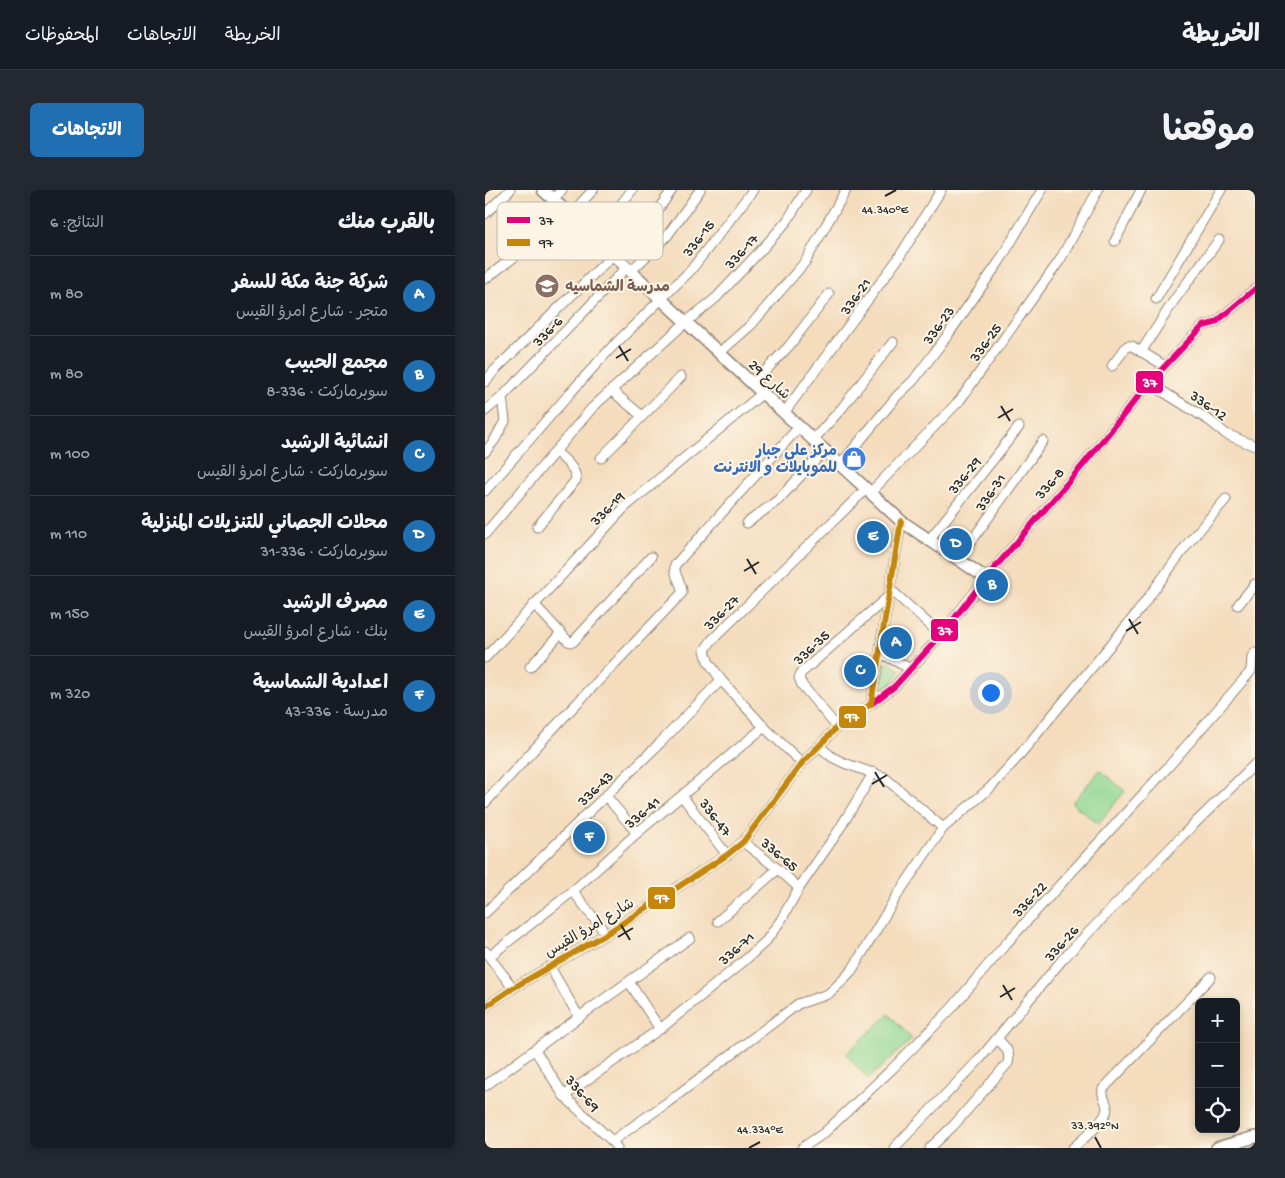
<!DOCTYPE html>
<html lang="ar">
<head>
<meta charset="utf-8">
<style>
  body { margin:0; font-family:"Gochi Hand","Playpen Sans Arabic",sans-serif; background:#242831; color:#f1f3f6; direction:rtl }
  .controls { position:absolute; right:15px; bottom:15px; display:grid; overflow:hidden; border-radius:8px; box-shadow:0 2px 8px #0003 }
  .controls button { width:45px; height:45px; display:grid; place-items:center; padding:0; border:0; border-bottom:1px solid #363941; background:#171b24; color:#f1f3f6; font:25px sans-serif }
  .you { position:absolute; left:505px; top:502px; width:18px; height:18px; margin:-12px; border:4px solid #fff; border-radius:50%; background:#1a73e8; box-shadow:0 0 0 8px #1a73e833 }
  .badge { display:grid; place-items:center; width:32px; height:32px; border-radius:50%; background:#1f6fb2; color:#fff; font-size:16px; font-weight:700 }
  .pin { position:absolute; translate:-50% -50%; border:2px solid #fff; box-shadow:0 1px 5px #0006 }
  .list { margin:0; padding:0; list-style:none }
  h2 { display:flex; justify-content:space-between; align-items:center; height:65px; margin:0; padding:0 20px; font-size:21px }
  h2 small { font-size:16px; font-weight:400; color:#9ea1a6 }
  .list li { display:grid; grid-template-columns:32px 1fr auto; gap:15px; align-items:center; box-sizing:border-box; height:80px; padding:0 20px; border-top:1px solid #363941 }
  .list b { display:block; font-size:19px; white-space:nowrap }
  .list p { margin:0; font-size:16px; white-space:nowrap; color:#9ea1a6 }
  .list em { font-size:16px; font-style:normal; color:#9ea1a6 }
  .icon { flex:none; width:28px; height:28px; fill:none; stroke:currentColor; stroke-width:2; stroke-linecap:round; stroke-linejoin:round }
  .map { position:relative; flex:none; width:770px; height:958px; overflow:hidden; direction:ltr; border-radius:8px }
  header { display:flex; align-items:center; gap:30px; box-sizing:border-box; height:70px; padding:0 25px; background:#171b24; border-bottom:1px solid #363941 }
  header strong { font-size:24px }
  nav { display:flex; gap:28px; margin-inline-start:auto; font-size:18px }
  .intro { display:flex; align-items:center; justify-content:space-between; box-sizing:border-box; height:120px; padding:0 30px }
  h1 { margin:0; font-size:35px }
  .button { padding:12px 22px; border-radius:8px; background:#1f6fb2; color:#fff; font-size:18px; font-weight:700 }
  main { display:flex; gap:30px; padding:0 30px }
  aside { flex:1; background:#171b24; border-radius:8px; box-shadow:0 2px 8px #0003 }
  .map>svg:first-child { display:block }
  .green { fill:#90d792; stroke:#5e815e }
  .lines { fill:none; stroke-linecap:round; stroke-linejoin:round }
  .minor-casing { stroke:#908474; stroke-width:11 }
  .tertiary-casing { stroke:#908474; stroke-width:14 }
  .minor { stroke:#fff; stroke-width:9 }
  .tertiary { stroke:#fff; stroke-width:11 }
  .bus-1-casing { stroke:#fcf5e5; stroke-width:10 }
  .bus-2-casing { stroke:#fcf5e5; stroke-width:10 }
  .bus-1 { stroke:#e5007d; stroke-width:6 }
  .bus-2 { stroke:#c4870b; stroke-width:6 }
  .ticks { fill:none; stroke:#2b2b2b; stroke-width:2 }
  .labels { text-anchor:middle; stroke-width:4; stroke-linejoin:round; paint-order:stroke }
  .street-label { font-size:15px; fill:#2b2b2b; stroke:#fcf5e5 }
  .education-label { font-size:15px; font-weight:bold; fill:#785e54; stroke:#fcf5e5; text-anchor:start }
  .shop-label { font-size:15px; font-weight:bold; fill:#366cbe; stroke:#fcf5e5; text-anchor:end }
  .key { fill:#fcf5e5; stroke:#bdb8ad; stroke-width:1 }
  .key-label { font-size:14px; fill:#2b2b2b }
  .ticks-label { font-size:12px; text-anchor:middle; fill:#2b2b2b; stroke:#fcf5e5; stroke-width:4; stroke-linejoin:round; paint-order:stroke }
  .line-badge { stroke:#fcf5e5; stroke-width:2 }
  .badge-label { font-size:14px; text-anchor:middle; font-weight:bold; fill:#fff }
</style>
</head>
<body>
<header>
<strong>الخريطة</strong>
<nav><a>الخريطة</a><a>الاتجاهات</a><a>المحفوظات</a></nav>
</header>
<div class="intro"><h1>موقعنا</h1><a class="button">الاتجاهات</a></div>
<main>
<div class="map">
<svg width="770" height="958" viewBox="0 0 770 958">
  <rect width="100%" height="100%" fill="#fcf5e5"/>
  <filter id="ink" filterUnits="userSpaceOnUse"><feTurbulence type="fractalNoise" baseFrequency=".02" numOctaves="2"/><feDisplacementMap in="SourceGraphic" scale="10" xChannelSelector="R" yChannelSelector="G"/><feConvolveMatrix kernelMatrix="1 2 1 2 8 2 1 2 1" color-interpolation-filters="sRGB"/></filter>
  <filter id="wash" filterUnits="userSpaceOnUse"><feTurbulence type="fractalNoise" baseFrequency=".0096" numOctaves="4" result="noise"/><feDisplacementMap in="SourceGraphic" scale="20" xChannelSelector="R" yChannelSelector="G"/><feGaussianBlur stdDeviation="1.12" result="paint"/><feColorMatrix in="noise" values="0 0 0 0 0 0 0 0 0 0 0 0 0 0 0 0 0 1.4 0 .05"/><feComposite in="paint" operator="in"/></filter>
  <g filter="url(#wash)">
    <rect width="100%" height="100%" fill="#f4dcbd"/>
    <g class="green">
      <polygon points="403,472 416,481 402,500 398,500 397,496 399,475"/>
      <polygon points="615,580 640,601 613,634 587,613"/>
      <polygon points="404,824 427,849 383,889 361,864"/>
    </g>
  </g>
  <g filter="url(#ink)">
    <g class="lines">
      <defs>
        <g id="minor">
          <polyline points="68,9 77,0"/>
          <polyline points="0,24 25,0"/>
          <polyline points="110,48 147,0"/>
          <polyline points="630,51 656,0"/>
          <polyline points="131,68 165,31 187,0"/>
          <polyline points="146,81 182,46 215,0"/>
          <polyline points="0,89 85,25 108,0"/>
          <polyline points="671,109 736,0"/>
          <polyline points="656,162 690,109 734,50"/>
          <polyline points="234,163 267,134 320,72 361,0"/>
          <polyline points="627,176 642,156 647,156 680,176"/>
          <polyline points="0,192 10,180 128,65"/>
          <polyline points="664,193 725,231 741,244 770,256"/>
          <polyline points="268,194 304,156 344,104"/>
          <polyline points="126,200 157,226"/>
          <polyline points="0,221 17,207 142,77"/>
          <polyline points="299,223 413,69 456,0"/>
          <polyline points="328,250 357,218 408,152"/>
          <polyline points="0,262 9,251 20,231 17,207"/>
          <polyline points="116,268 196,187"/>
          <polyline points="355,275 412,206 428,191 462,146 514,72 557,0"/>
          <polyline points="0,301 86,202 126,158 206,80 268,0"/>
          <polyline points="385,303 475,210 575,70 613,0"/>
          <polyline points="262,333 293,310 339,261"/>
          <path d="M52 337 91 290C91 277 78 269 70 261"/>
          <polyline points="0,344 107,218 201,132 231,108 278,58 302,31 321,0"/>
          <polyline points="444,350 534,237"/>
          <polyline points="473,370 558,251"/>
          <polyline points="405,399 456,445"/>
          <polyline points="49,414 83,451 88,452 166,367"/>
          <polyline points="753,415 770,394"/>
          <polyline points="395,463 426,479"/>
          <polyline points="0,468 140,317 278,203"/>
          <polyline points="45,477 76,443"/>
          <polyline points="386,514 410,496 456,445 501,388 598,275 664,193 718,136 730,133 770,99"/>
          <polyline points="352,537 317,495 314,488 316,483 404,406"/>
          <polyline points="334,556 347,567 359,573 399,587 458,638"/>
          <polyline points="317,573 279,537 236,490 223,471 220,460 226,451 381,299"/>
          <polyline points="121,606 152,643"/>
          <polyline points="197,606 242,665"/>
          <path d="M0 613 77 529 197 403C198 393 188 386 190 375L314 237"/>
          <polyline points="258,652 293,679 314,698"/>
          <polyline points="88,701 121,744"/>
          <polyline points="0,723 175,553 236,490"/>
          <polyline points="233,731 293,679"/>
          <polyline points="0,761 28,798"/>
          <polyline points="5,766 88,701 152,643 279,537"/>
          <polyline points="65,777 94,827"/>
          <polyline points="144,792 175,839"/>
          <polyline points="0,817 28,798 121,744 242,665 258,652 317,573 334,556 352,537 386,514 416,331"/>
          <polyline points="50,860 79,906 127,951 132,958"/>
          <polyline points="0,896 94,827 205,748"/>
          <polyline points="79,906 179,836 259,771 281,751 296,730 314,698 352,643 389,582"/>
          <polyline points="127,951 183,912 313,814 343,804 355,793 367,780 411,707 458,638 505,598 532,568 652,423 704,352 741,309"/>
          <polyline points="317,958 339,943 407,879 466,819 519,756 683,577 766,481 767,467 770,463"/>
          <polyline points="409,958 494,870 577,770 697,646 770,574"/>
          <path d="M445 958 469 935 523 873C526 862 520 856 512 849"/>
          <path d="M588 958C597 949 622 931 622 918 622 911 616 907 618 899L726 787"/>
        </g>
        <g id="tertiary">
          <polyline points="58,0 416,331 501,388"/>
          <polyline points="732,958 770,947"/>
        </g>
      </defs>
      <use href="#minor" class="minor-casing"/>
      <use href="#tertiary" class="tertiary-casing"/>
      <use href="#minor" class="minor"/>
      <use href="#tertiary" class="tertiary"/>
      <defs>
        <polyline id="bus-1" points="386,514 410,496 456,445 501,388 598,275 664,193 718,136 730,133 770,99"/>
        <polyline id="bus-2" points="0,817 28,798 121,744 242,665 258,652 317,573 334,556 352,537 386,514 416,331"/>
      </defs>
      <use href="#bus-1" class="bus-1-casing"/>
      <use href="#bus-2" class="bus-2-casing"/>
      <use href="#bus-1" class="bus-1"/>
      <use href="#bus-2" class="bus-2"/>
    </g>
  </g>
  <path class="ticks" d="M400 6 411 0M134 156 143 171M131 168 146 159M516 216 525 231M513 228 528 219M262 369 271 384M259 381 274 372M644 429 653 444M641 441 656 432M390 582 399 597M387 594 402 585M136 735 145 750M133 747 148 738M518 795 527 810M515 807 530 798M610 947 616 958M264 958 275 952"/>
  <defs>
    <symbol id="school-disc" viewBox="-11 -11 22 22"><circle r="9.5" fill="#8d6e63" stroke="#fcf5e5"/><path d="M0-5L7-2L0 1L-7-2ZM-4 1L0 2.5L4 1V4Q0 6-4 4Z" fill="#fff"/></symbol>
    <symbol id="shop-disc" viewBox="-11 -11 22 22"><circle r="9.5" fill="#3f7fe0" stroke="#fcf5e5"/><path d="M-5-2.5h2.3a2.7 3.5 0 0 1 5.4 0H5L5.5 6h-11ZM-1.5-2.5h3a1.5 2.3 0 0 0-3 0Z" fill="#fff"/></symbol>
  </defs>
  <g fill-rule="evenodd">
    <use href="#school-disc" x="48" y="82" width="28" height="28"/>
    <use href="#shop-disc" x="355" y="255" width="28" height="28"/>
  </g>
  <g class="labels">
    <g class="street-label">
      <text transform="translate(213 48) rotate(-52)" y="5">336-15</text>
      <text transform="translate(256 61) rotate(-47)" y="5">336-17</text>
      <text transform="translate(370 106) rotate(-54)" y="5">336-21</text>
      <text transform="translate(453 135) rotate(-54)" y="5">336-23</text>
      <text transform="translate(62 141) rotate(-46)" y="5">336-6</text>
      <text transform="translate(500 152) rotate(-54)" y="5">336-25</text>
      <text transform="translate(285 189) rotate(43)" y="5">شارع 29</text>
      <text transform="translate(724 215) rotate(35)" y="5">336-12</text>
      <text transform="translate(479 285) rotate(-51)" y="5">336-29</text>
      <text transform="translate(564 293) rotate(-49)" y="5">336-8</text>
      <text transform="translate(505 302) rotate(-55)" y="5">336-31</text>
      <text transform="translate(122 318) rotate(-45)" y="5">336-19</text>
      <text transform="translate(236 422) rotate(-45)" y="5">336-27</text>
      <text transform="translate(326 457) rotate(-43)" y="5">336-35</text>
      <text transform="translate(110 598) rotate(-44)" y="5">336-43</text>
      <text transform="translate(157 622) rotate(-40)" y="5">336-41</text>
      <text transform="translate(231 627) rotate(53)" y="5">336-47</text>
      <text transform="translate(295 664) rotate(40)" y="5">336-65</text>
      <text transform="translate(544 709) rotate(-47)" y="5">336-22</text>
      <text transform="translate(104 737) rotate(-31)" y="5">شارع امرؤ القيس</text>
      <text transform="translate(576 753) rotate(-48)" y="5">336-26</text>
      <text transform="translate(251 758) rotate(-41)" y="5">336-71</text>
      <text transform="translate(98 903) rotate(48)" y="5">336-69</text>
    </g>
    <g class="education-label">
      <text x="80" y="101">مدرسة الشماسيه</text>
    </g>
    <g class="shop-label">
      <text x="352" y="265">مركز علي جبار<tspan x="352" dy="17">للموبايلات و الانترنت</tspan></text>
    </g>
  </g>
  <rect x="12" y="12" width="166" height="58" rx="8" class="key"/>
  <rect x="22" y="27" width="23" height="6" fill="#e5007d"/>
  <rect x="22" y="49" width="23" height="7" fill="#c4870b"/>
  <g class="key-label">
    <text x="54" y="35">37</text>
    <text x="54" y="57">97</text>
  </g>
  <g class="ticks-label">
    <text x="400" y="23">44.340°E</text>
    <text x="610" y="939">33.392°N</text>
    <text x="275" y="943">44.334°E</text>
  </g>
  <g class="line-badge">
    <rect x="650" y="180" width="29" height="24" rx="5" fill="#e5007d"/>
    <rect x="445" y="428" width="29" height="24" rx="5" fill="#e5007d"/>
    <rect x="353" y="515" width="29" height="24" rx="5" fill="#c4870b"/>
    <rect x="162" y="696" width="29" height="24" rx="5" fill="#c4870b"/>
  </g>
  <g class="badge-label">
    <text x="665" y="197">37</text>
    <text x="460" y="445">37</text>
    <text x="367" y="531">97</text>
    <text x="177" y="712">97</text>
  </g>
</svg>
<div class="controls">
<button>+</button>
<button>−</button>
<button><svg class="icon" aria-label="locate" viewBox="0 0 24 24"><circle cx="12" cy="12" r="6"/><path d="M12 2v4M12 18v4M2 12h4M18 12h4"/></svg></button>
</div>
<div class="you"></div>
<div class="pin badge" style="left:411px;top:453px">A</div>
<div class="pin badge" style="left:507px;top:395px">B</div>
<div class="pin badge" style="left:375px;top:481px">C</div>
<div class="pin badge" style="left:471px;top:354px">D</div>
<div class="pin badge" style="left:388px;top:347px">E</div>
<div class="pin badge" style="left:104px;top:647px">F</div>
</div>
<aside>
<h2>بالقرب منك<small>النتائج: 6</small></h2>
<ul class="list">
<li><span class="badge">A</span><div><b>شركة جنة مكة للسفر</b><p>متجر · شارع امرؤ القيس</p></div><em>80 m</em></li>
<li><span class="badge">B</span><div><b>مجمع الحبيب</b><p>سوبرماركت · 336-8</p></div><em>80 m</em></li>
<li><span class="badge">C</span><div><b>انشائية الرشيد</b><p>سوبرماركت · شارع امرؤ القيس</p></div><em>100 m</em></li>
<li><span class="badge">D</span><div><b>محلات الجصاني للتنزيلات المنزلية</b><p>سوبرماركت · 336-31</p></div><em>110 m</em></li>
<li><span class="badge">E</span><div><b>مصرف الرشيد</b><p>بنك · شارع امرؤ القيس</p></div><em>150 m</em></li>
<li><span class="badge">F</span><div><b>اعدادية الشماسية</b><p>مدرسة · 336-43</p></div><em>320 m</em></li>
</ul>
</aside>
</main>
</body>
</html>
